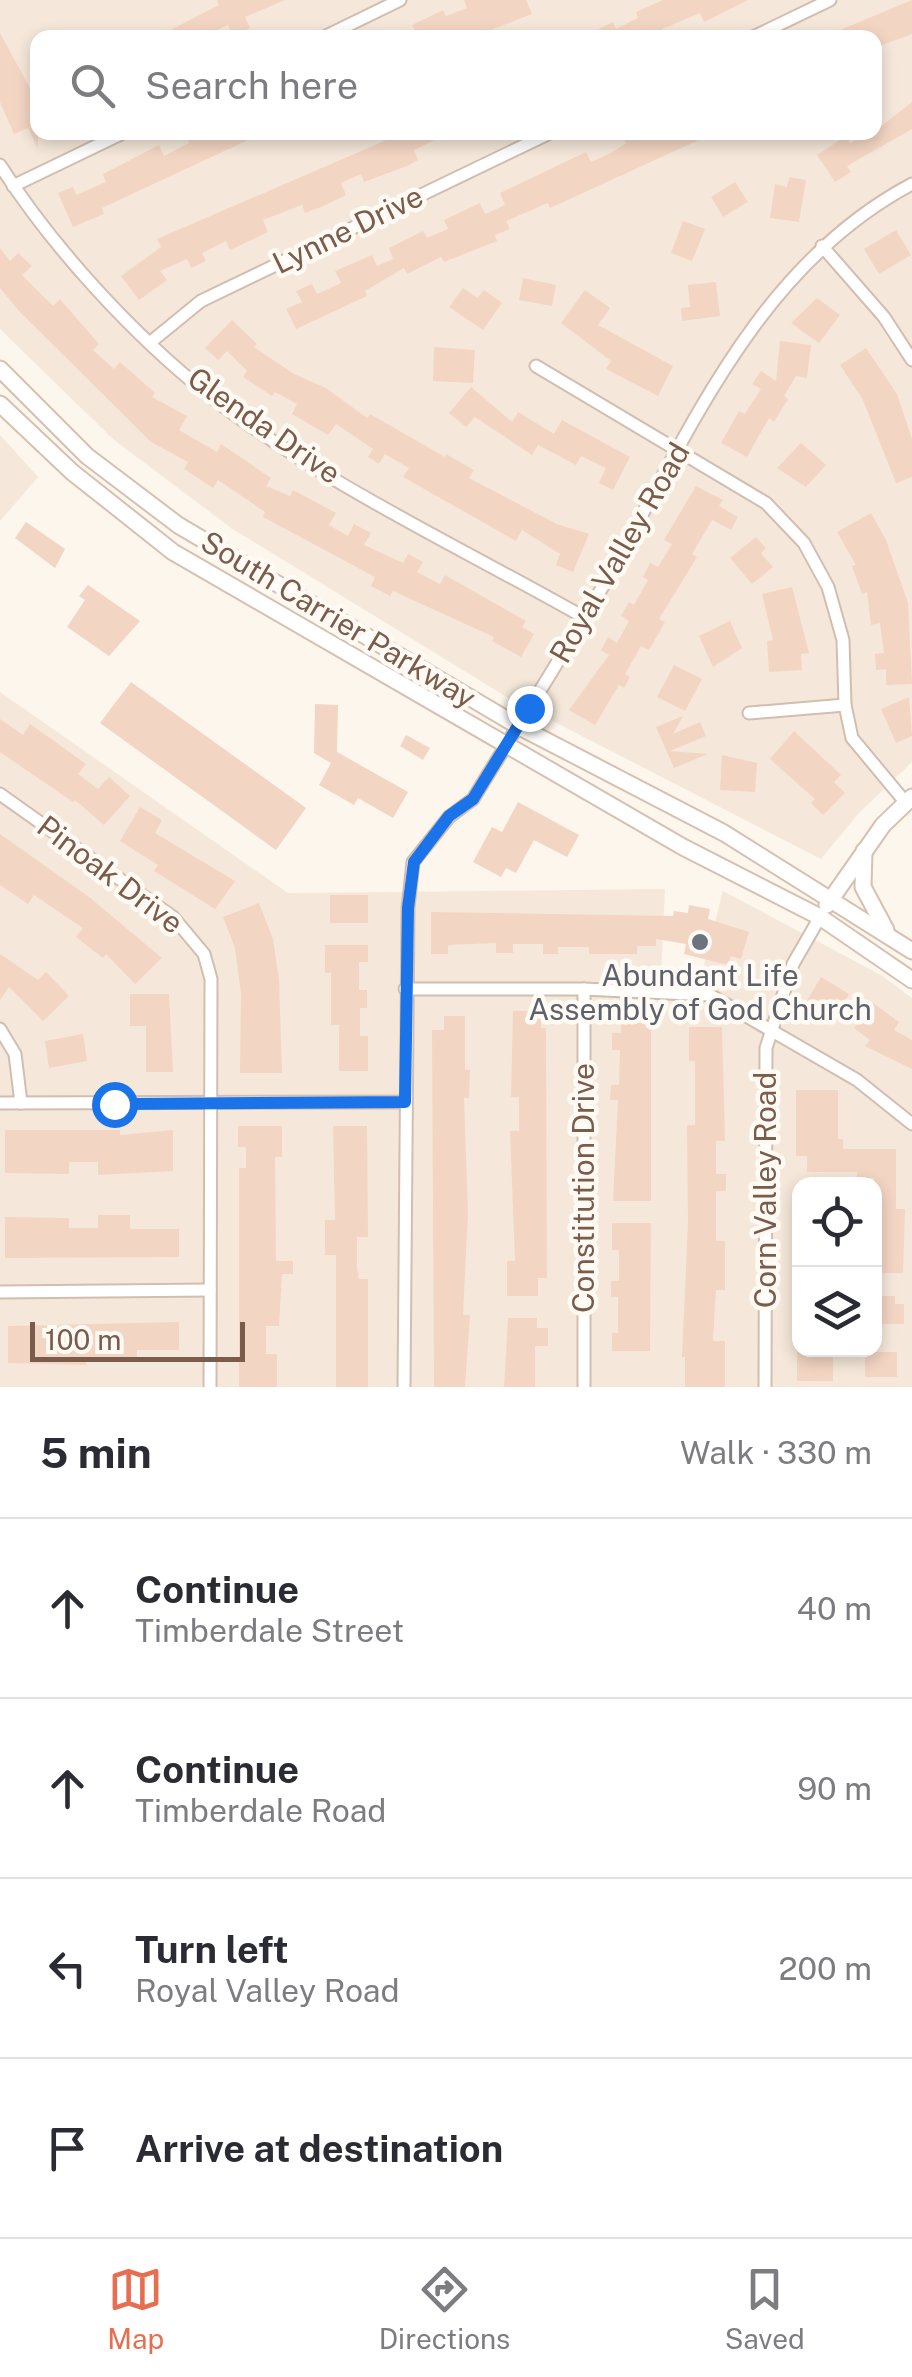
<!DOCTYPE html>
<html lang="en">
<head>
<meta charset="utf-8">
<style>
  body { margin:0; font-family:"Public Sans",sans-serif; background:#f2f2f3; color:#2b2b33 }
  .controls { position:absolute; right:30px; bottom:30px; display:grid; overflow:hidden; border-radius:20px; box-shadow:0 5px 15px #0003 }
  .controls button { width:90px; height:90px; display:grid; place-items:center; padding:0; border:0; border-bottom:2px solid #e1e1e2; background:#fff; color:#2b2b33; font:50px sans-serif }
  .scale { position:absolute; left:30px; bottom:25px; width:215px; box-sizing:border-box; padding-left:10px; border:5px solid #7a5c4d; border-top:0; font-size:28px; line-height:35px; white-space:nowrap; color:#7a5c4d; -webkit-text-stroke:8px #fffaf3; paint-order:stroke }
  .stop { position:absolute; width:30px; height:30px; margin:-22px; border:8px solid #1a73e8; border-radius:50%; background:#fff }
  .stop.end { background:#1a73e8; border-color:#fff; box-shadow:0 2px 10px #0008 }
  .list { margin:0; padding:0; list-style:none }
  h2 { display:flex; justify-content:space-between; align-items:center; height:130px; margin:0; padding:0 40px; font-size:42px }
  h2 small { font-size:32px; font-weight:400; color:#7c7c81 }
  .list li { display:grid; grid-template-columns:65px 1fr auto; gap:30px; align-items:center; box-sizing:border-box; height:180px; padding:0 40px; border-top:2px solid #e1e1e2 }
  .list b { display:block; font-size:38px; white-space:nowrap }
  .list p { margin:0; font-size:32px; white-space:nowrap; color:#7c7c81 }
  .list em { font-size:32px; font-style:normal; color:#7c7c81 }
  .icon { flex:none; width:55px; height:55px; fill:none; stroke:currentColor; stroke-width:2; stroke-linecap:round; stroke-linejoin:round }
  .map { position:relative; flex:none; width:912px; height:1387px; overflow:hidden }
  .search { position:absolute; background:#fff; box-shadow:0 5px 15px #0003; left:30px; right:30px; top:30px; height:110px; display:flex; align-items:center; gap:25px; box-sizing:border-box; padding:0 35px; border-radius:20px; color:#7c7c81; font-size:38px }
  .sheet { height:850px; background:#fff }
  nav { display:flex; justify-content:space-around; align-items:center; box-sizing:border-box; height:140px; border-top:2px solid #e1e1e2; background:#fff; font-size:28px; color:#7c7c81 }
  nav a { display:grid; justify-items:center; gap:5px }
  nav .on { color:#e76f51 }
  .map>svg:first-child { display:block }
  .residential { fill:#f5e8da; fill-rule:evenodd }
  .building { fill:#f3d5c3 }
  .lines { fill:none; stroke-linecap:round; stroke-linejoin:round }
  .minor-casing { stroke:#d1beb0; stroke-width:15 }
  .secondary-casing { stroke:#d6c0b0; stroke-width:19 }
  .minor { stroke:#fff; stroke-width:11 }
  .secondary { stroke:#fff; stroke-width:15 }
  .route { stroke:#1a73e8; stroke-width:12 }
  .worship-dot { fill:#6b7280; stroke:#fffaf3; stroke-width:4 }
  .labels { text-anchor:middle; stroke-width:9; stroke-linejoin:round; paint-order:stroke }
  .street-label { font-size:30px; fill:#7a5c4d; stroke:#fffaf3 }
  .worship-label { font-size:30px; fill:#5b616d; stroke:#fffaf3 }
</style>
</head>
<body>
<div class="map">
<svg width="912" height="1387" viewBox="0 0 912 1387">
  <rect width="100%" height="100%" fill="#fdf6ec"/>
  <g class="residential">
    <path d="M0 0H912V762L858 814 821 859 510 699 231 528 114 440 0 329ZM38 38H874V132H38Z"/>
    <polygon points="0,435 38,477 0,521"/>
    <path d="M0 692 288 893 665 889 661 975 701 976 723 891 881 975 912 998V1387H0ZM800 1184H874V1350H800Z"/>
  </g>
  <g class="building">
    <polygon points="217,0 285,0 245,17 250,28 233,36 228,25 200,38 155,38 219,5"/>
    <polygon points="464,0 526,0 532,14 469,38 419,38 412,25 443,10 446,16 467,8"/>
    <polygon points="663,0 748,0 704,22 700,13 662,29 666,38 599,38 602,36 599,29 613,22 616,29 638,18 636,12"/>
    <polygon points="912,0 912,34 907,36 874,48 874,38 821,38"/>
    <polygon points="0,33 38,103 38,149 28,128 14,134 0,102"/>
    <polygon points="912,102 912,129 847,166 851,172 835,182 817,155 846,136 850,143 874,132"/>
    <polygon points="185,132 265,132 102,208 104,214 73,227 58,193 73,187 76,195 106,182 103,174 159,145 164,156 189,143"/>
    <polygon points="394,132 451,132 414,150 418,160 407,166 364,182 361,174 341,183 346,195 321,207 305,213 302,205 263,220 268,232 230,250 226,241 202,253 206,261 191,268 187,259 160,271 167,280 139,300 121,276 161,247 157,239 389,139"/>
    <polygon points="620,132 712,134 550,208 548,203 506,221 510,229 495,235 497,241 444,262 441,257 407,274 404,268 365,291 367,296 296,329 286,309 302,302 296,291 312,284 317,294 341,283 335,271 372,255 377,266 393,259 389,248 423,231 427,238 448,229 444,220 480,203 485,214 505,205 500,193 586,152 591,162 611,153 626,143"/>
    <polygon points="789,177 806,180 799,222 770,218 775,184 787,187"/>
    <polygon points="735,182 748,202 723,217 711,197"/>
    <polygon points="683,221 705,229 692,261 671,253"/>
    <polygon points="896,230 911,255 879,274 864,249"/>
    <polygon points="0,248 10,261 18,253 32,266 22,275 53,306 60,299 99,344 93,350 114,369 120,362 155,393 152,397 187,416 179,430 217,452 221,444 271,478 266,486 290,496 293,490 336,513 329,525 348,536 354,524 371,533 364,545 403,563 408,554 423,562 417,572 440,584 445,575 526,621 522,627 534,634 521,657 492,641 494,637 393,591 390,596 371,586 375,577 263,517 265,512 218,480 213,488 184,469 188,462 151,442 19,311 0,288"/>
    <polygon points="523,278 556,285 552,306 519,300"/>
    <polygon points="716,282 720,316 682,321 681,308 690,307 688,285"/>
    <polygon points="463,288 477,298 484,290 502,303 483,330 449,307"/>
    <polygon points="585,290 610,308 598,325 673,366 658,396 606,369 611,361 561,323"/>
    <polygon points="817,298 840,315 819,343 791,323"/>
    <polygon points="232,320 257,344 254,347 294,374 326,388 367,418 370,414 445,457 446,454 474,470 469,478 557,524 589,534 573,572 556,565 560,554 522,530 516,541 403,477 409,468 385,454 379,464 368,457 373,449 336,424 328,435 292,414 297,404 275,392 272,396 243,377 247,371 227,351 218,360 205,348"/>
    <polygon points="780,341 811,345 807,378 796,376 784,396 788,399 774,422 769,418 747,457 721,443 739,411 745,414 761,389 752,384 761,371 776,381"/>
    <polygon points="434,347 475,350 473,383 433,381"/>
    <polygon points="866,348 897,394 912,439 912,477 896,483 863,400 840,365"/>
    <polygon points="471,387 512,422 518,412 554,434 562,420 630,457 613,490 599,483 606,468 581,456 576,465 538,445 532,455 475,417 466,427 449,413"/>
    <polygon points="801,443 826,465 806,487 777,468"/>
    <polygon points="696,486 723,500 719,506 738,517 731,530 712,520 692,554 697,557 659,619 665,622 649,650 641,646 625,674 630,677 624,688 619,685 595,725 569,710 609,655 601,650 608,637 617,643 629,621 621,616 629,602 634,605 648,580 643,577 650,563 658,567 672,544 664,540"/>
    <polygon points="871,513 886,540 908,603 912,684 886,685 886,669 876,670 875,654 884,653 880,623 871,625 867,592 862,594 852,566 856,565 837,532"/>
    <polygon points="26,522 65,549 55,568 15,538"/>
    <polygon points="756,537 766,548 761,553 773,567 752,584 730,558"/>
    <polygon points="88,585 140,621 109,656 67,627 85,600 79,596"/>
    <polygon points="792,587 809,653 801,654 802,670 769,672 767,641 773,640 762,594"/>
    <polygon points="730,621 742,648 713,667 699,636"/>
    <polygon points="674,665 702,679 685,711 657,697"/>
    <polygon points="131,682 306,808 276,850 100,723"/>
    <polygon points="909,697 912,736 896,743 881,709"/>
    <polygon points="315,704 338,705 337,752 408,792 393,818 358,798 354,805 319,785 331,763 314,753"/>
    <polygon points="683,716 673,734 700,722 706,736 670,751 708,754 674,768 656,727"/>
    <polygon points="0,719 23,735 30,724 86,764 78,774 98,789 109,777 130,796 104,825 75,800 73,802 0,752"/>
    <polygon points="794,731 841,775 834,782 845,793 823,815 811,803 815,799 770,759"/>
    <polygon points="406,735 430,748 423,760 400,746"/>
    <polygon points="722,755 757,763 755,792 720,790"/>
    <polygon points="518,802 579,835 567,857 534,840 516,873 506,868 501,877 473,862 492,827 502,832"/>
    <polygon points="140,807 162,820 155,833 235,881 215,909 154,871 158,865 120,841"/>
    <polygon points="0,834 89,897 162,958 135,984 106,954 103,958 76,937 83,928 34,895 28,904 0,885"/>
    <rect x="330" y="895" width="38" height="28"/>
    <polygon points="259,903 273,939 279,979 282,1073 240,1073 241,994 235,948 223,917"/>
    <polygon points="689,905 710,909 708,919 749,932 741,959 731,956 728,965 684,954 686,944 656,939 656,946 637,946 637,954 589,954 589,947 558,947 558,954 543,954 543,944 513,944 513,953 496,953 496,943 448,945 448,954 431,954 431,912 673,916 674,911 688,913"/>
    <polygon points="325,945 368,945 368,962 359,962 359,990 367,990 367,1008 360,1008 360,1036 368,1036 368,1071 339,1071 339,1025 331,1025 331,973 325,973"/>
    <polygon points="0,954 38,980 46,972 69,996 43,1021 9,987 0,1000"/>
    <polygon points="821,977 849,994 832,1023 803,1007"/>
    <polygon points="130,994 169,994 173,1072 146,1072 146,1026 130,1026"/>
    <polygon points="873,1003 899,1022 894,1030 912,1040 912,1069 865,1046 870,1040 854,1028"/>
    <polygon points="513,1011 541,1011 541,1028 546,1028 547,1278 538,1278 538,1296 507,1296 507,1261 515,1261 510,1131 519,1131 519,1097 511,1097"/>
    <polygon points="444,1016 465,1016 465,1070 470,1070 469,1098 464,1098 468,1214 463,1315 470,1315 465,1387 434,1387 432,1030 444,1030"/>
    <polygon points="621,1023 651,1023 651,1201 613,1201 618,1100 610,1100 611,1085 619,1085 620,1050 612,1050 612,1033 621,1033"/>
    <polygon points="689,1027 722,1027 725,1141 716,1141 716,1174 726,1174 726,1191 716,1191 716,1241 725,1241 725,1290 716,1290 713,1341 725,1341 725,1387 685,1387 685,1357 682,1357 688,1223 687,1125 695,1125 695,1061 689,1061"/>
    <polygon points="83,1034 87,1061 49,1068 45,1041"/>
    <polygon points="796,1090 838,1090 838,1139 843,1139 843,1149 896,1149 896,1209 905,1209 903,1273 874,1273 874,1178 857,1178 857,1172 807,1172 807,1156 796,1156"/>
    <polygon points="238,1126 282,1126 282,1157 275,1157 276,1261 293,1261 293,1274 282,1274 279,1326 266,1326 266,1354 277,1354 277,1387 239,1387 239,1168 246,1168 246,1147 238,1147"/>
    <polygon points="333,1126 367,1126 368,1237 357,1237 357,1268 359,1279 368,1279 368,1387 336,1387 336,1255 325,1255 325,1220 335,1220"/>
    <polygon points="5,1130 120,1130 120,1135 173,1130 173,1171 98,1175 98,1162 69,1162 69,1174 5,1173"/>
    <polygon points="98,1215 130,1215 130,1229 179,1229 179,1257 5,1258 5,1217 69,1218 69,1228 98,1228"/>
    <polygon points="612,1223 651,1223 650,1351 612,1351 612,1333 618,1333 618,1297 611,1297 611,1281 619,1281 619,1250 612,1250"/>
    <polygon points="874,1296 895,1296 895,1304 904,1304 904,1324 874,1324"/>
    <polygon points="508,1318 537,1318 537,1328 548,1328 548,1346 535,1346 535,1387 504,1387"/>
    <polygon points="179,1322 179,1350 137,1350 137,1359 86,1359 86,1365 8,1363 8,1326"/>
    <rect x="797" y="1350" width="36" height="31"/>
    <rect x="865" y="1352" width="32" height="25"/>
  </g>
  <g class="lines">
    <defs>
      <g id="minor">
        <polyline points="322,38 400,0"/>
        <polyline points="751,38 830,0"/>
        <path d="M0 165C52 247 134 336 210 396 322 483 462 548 585 618"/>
        <polyline points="13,186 125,132"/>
        <polyline points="822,246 884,317 912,360"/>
        <polyline points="152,341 201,301 552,132"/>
        <polyline points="536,366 766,503 804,543 828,587 843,640 845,705 852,738 906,803"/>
        <polyline points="749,713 845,705"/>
        <polyline points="0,794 173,917 204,954 211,979 210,1387"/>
        <polyline points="405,989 584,989 710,995 857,1080 912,1124"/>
        <polyline points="0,1029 15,1054 21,1103"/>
        <polyline points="0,1103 405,1102"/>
        <polyline points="0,1292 210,1290"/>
        <path d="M404 1387 408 908 413 862 449 817 473 799C518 725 565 653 607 579 689 433 757 266 912 184"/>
        <polyline points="584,1387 584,989"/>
        <polyline points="765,1387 766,1048 793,964 820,917"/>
      </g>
      <g id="secondary">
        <polyline points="0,369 87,456 178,525 518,726 724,833 912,951"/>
        <polyline points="0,404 72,472 173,552 683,847 820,917 912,980"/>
        <polyline points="864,851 863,887 886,930"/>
        <polyline points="827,905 883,825 912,797"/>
      </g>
    </defs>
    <use href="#minor" class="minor-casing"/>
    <use href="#secondary" class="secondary-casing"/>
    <use href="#minor" class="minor"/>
    <use href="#secondary" class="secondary"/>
  </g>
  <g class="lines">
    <polyline class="route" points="114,1104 405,1102 408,908 414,862 449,816 473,799 529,708"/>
  </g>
  <circle class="worship-dot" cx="700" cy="942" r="10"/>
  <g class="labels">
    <g class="street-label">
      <text transform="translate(348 230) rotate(-26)" y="10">Lynne Drive</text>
      <text transform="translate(264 426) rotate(35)" y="10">Glenda Drive</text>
      <text transform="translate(620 553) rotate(-60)" y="10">Royal Valley Road</text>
      <text transform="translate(338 620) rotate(31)" y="10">South Carrier Parkway</text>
      <text transform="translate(110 875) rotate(37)" y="10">Pinoak Drive</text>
      <text transform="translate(584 1188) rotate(-90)" y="10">Constitution Drive</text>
      <text transform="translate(766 1190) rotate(-90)" y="10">Corn Valley Road</text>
    </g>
    <g class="worship-label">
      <text x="700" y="986">Abundant Life<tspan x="700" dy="34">Assembly of God Church</tspan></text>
    </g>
  </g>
</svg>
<div class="controls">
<button><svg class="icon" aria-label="locate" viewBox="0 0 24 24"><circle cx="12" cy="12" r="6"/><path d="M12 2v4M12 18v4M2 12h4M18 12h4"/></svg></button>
<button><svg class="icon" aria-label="layers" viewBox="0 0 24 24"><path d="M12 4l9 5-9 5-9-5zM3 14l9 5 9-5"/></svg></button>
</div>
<div class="scale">100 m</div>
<div class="stop" style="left:114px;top:1104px"></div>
<div class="stop end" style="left:529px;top:708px"></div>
<div class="search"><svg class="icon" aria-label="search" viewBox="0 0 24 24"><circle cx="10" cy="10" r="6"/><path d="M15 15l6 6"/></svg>Search here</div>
</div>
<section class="sheet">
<h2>5 min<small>Walk · 330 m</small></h2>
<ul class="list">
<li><svg class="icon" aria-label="ahead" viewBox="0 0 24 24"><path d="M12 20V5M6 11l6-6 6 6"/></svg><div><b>Continue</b><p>Timberdale Street</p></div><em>40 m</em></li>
<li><svg class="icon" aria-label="ahead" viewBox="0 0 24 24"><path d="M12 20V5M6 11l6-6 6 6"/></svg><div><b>Continue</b><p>Timberdale Road</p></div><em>90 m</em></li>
<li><svg class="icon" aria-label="left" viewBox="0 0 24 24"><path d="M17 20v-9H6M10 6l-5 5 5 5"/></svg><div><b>Turn left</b><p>Royal Valley Road</p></div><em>200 m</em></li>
<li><svg class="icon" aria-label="arrive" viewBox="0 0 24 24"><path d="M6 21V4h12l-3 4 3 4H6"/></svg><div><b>Arrive at destination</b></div></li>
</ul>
</section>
<nav>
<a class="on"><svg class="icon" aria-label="map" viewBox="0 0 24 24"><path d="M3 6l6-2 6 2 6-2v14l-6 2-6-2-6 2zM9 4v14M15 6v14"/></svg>Map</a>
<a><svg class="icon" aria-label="directions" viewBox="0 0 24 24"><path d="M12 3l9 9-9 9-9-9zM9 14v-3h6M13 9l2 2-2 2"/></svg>Directions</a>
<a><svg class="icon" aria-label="saved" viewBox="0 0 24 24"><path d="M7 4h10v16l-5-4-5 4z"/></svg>Saved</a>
</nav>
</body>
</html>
